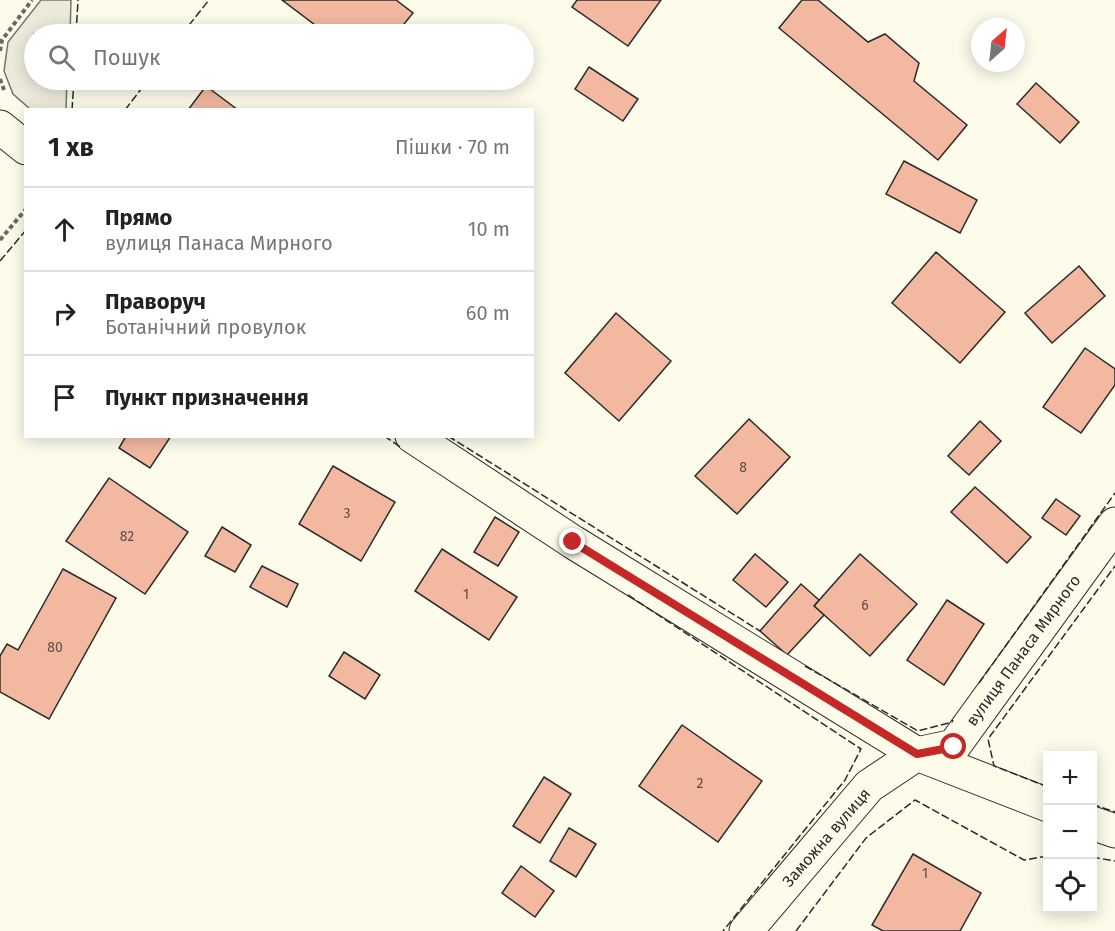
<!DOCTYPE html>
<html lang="uk">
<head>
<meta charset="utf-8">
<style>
  body { margin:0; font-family:"Fira Sans",sans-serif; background:#f6f6f6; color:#222 }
  .controls { position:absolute; right:18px; bottom:18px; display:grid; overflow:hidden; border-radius:0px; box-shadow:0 3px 15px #0003 }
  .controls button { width:54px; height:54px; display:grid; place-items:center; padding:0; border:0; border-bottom:2px solid #e0e0e0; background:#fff; color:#222; font:30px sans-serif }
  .compass { position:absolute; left:971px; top:18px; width:54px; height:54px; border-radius:50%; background:#fff; box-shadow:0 3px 15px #0003; rotate:27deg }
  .stop { position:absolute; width:18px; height:18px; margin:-14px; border:4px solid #c62828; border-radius:50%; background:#fff }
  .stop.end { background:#c62828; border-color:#fff; box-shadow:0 2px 6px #0008 }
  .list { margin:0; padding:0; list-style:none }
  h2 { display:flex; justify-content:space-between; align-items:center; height:78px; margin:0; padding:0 24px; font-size:26px }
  h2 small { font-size:20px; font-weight:400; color:#767676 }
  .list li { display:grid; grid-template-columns:39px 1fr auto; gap:18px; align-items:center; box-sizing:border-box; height:84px; padding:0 24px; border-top:2px solid #e0e0e0 }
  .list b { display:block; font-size:22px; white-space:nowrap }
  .list p { margin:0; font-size:20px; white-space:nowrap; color:#767676 }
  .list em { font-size:20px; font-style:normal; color:#767676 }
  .icon { flex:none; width:33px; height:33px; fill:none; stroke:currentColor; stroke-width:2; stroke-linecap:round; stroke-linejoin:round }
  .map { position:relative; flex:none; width:1115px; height:931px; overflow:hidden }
  .search { position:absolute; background:#fff; box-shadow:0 3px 15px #0003; left:24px; top:24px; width:510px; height:66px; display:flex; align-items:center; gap:15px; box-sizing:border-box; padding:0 21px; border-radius:33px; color:#767676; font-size:22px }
  .panel { position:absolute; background:#fff; box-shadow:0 3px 15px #0003; left:24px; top:108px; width:510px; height:330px; border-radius:0px }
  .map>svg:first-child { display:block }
  .green { fill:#ecebdb; stroke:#74746e; stroke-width:1.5 }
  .building { fill:#f2b8a0; stroke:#2b2b2b; stroke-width:1.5 }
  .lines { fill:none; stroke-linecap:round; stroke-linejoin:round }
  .minor-casing { stroke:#2b2b2b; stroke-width:35 }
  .path { stroke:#6a6964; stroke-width:4; stroke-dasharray:4.5 3; stroke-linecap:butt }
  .minor { stroke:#fdfbea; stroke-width:33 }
  .fence { stroke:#2b2b2b; stroke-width:1.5; stroke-dasharray:8 3; stroke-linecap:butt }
  .route { stroke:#c62828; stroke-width:8 }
  .labels { text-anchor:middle; stroke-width:4.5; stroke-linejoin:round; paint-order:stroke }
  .number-label { font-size:14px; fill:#5d4e48 }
  .street-label { font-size:16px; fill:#2b2b2b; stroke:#fdfbea }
</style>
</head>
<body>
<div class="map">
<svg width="1115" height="931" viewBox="0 0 1115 931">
  <rect width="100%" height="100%" fill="#fdfbea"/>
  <polygon class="green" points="41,0 71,0 70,34 34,34 34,80 67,80 66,109 30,109 13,94 4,71 8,42"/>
  <g class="building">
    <polygon points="282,0 396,0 413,13 396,34 327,34"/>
    <polygon points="577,0 661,0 628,46 572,7"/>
    <polygon points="802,0 818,0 868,42 885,34 919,63 914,81 967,125 938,160 779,28"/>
    <polygon points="589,67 638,99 623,121 575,89"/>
    <polygon points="1036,83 1079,122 1060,143 1017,104"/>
    <polygon points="206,86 238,110 188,110"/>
    <polygon points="904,161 977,200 960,233 886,194"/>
    <polygon points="936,252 1005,312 960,363 892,303"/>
    <polygon points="1079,266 1105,296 1052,343 1025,313"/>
    <polygon points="616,313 671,361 619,421 565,373"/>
    <polygon points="1085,348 1115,369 1115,385 1081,433 1043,407"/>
    <polygon points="749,419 790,457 737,514 695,476"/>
    <polygon points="980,421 1001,441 969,475 948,456"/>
    <polygon points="126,436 171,436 150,468 119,448"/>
    <polygon points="333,466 395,502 361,561 299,524"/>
    <polygon points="109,478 188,532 145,594 66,541"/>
    <polygon points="975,487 1031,537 1007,563 951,512"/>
    <polygon points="1056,499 1080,516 1066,535 1042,518"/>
    <polygon points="495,517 519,532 498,566 474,552"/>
    <polygon points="222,527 251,545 235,572 205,556"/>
    <polygon points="442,549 517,597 489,640 415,591"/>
    <polygon points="755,554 788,582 766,607 733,580"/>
    <polygon points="860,554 917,604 870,656 814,606"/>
    <polygon points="262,566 298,584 287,607 250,587"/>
    <polygon points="63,569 116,598 49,719 0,692 0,656 7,644 18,650"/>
    <polygon points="801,584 819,600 814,606 824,615 787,655 760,631"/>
    <polygon points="947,600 984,624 944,685 907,660"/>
    <polygon points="344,652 380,675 365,699 329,676"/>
    <polygon points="682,725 762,781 718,842 639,786"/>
    <polygon points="544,777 571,794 540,843 513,826"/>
    <polygon points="569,828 596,844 576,877 550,861"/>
    <polygon points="913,854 981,893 960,931 883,931 872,925"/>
    <polygon points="521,866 554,891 535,917 502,893"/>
  </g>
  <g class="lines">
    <defs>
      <g id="minor">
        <polyline points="0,127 26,148"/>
        <polyline points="412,436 573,542 917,754 1048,805"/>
        <polyline points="1092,823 1115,831"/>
        <polyline points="746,931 869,786 917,754 954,746 1115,524"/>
      </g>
    </defs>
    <use href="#minor" class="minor-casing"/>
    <g class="path">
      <polyline points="0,51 2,40 32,0"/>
      <polyline points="0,79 4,90"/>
      <polyline points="0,240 26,209"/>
    </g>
    <use href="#minor" class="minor"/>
    <g class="fence">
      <polyline points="76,34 78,0"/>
      <polyline points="182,34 209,0"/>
      <polyline points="72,110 74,80"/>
      <polyline points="125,110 148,80"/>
      <polyline points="0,261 26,230"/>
      <polyline points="384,436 402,448"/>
      <polyline points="448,436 760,631"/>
      <polyline points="628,595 861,749 845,780 723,931"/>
      <polyline points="805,666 918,731 952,722 953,720"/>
      <polyline points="979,683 1115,493"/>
      <polyline points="1048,787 994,766 988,739 1115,566"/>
      <polyline points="1092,804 1115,812"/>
      <polyline points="1092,857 1115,861"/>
      <polyline points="796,931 866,838 915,800 1024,860 1048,856"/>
    </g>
  </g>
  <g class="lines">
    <polyline class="route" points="573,542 917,754 954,747"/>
  </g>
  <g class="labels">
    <g class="number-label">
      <text x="743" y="472">8</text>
      <text x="347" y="518">3</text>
      <text x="127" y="541">82</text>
      <text x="466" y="599">1</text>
      <text x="865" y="610">6</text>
      <text x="55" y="652">80</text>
      <text x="700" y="788">2</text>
      <text x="925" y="878">1</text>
    </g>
    <g class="street-label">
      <text transform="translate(1023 650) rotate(-54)" y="6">вулиця Панаса Мирного</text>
      <text transform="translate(826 837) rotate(-49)" y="6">Заможна вулиця</text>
    </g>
  </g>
</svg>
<div class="controls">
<button>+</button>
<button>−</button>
<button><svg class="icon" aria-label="locate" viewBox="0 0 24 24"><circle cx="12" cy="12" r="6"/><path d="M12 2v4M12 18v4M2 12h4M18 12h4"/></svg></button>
</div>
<svg class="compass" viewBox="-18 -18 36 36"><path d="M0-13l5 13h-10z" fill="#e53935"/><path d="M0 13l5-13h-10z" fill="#767676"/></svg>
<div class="stop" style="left:954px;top:747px"></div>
<div class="stop end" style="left:573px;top:542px"></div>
<div class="search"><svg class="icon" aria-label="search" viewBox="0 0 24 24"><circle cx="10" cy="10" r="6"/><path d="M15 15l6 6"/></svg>Пошук</div>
<section class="panel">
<h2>1 хв<small>Пішки · 70 m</small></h2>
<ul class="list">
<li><svg class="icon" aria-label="ahead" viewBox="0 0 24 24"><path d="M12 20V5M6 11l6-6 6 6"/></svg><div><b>Прямо</b><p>вулиця Панаса Мирного</p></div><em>10 m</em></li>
<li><svg class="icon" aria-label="right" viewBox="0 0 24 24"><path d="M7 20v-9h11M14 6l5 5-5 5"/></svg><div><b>Праворуч</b><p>Ботанічний провулок</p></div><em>60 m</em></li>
<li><svg class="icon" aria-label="arrive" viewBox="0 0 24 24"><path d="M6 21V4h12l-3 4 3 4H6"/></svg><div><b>Пункт призначення</b></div></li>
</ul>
</section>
</div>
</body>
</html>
